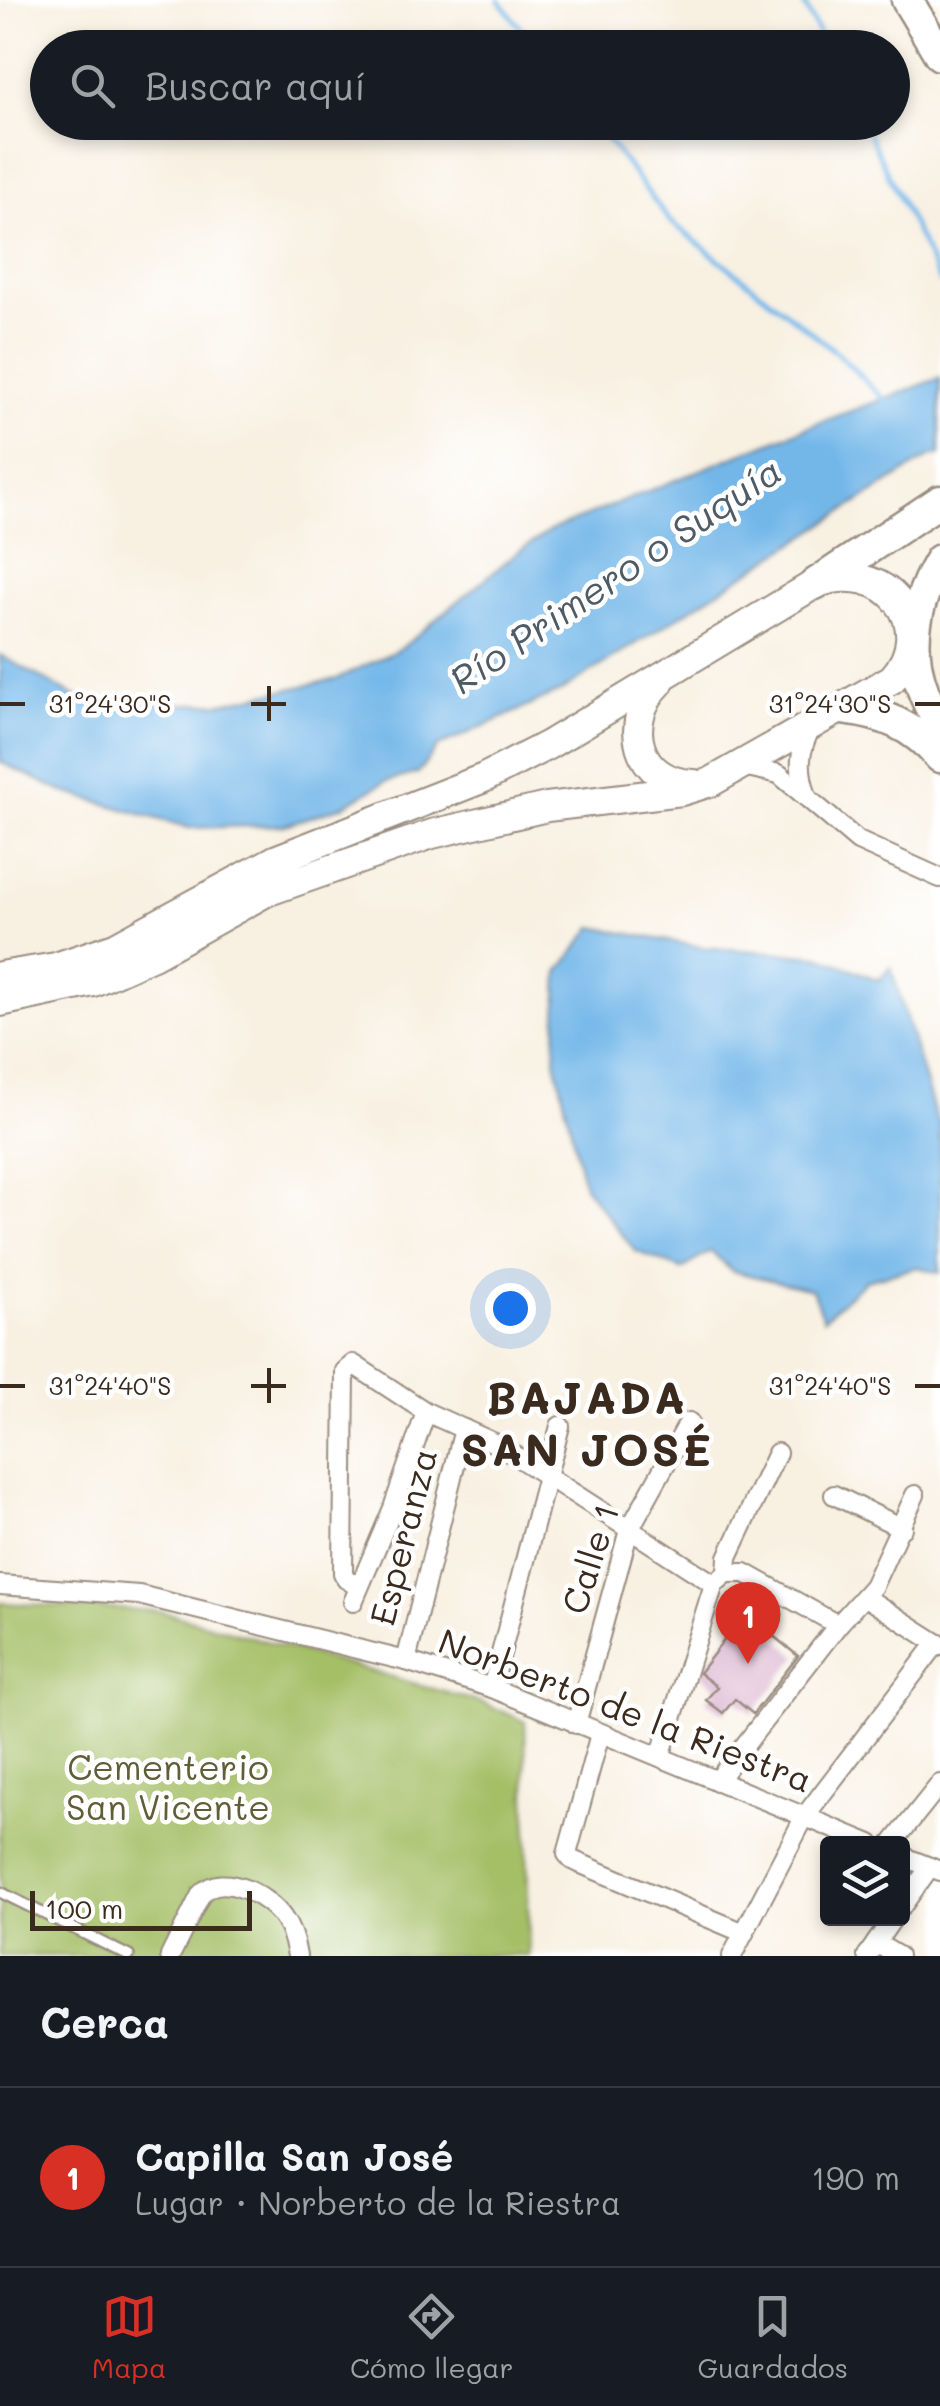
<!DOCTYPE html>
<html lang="es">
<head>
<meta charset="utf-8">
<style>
  body { margin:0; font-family:Mali,sans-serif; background:#20242c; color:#f1f3f6 }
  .controls { position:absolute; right:30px; bottom:30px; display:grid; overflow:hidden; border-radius:10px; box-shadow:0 5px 15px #0003 }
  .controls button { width:90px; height:90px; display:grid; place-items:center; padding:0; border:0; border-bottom:2px solid #363941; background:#171b24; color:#f1f3f6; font:50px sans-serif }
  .scale { position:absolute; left:30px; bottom:25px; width:222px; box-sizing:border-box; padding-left:10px; border:5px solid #3b2a1e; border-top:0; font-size:28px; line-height:35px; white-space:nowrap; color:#3b2a1e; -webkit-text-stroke:8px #fff; paint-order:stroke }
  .you { position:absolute; left:510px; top:1308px; width:35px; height:35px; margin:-25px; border:8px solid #fff; border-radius:50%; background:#1a73e8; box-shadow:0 0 0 15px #1a73e833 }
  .badge { display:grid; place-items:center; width:65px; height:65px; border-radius:50%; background:#d93025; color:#fff; font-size:32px; font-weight:700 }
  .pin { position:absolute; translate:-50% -82px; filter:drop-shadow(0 2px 5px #0008) }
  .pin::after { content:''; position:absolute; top:52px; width:35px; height:30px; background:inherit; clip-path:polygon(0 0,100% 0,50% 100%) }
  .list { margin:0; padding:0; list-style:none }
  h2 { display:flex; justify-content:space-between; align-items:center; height:130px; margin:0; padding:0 40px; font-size:42px }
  h2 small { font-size:32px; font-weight:400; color:#9ea1a6 }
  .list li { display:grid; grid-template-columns:65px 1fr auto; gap:30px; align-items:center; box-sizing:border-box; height:180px; padding:0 40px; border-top:2px solid #363941 }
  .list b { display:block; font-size:38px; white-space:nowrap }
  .list p { margin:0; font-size:32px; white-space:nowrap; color:#9ea1a6 }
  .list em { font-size:32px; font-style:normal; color:#9ea1a6 }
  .icon { flex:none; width:55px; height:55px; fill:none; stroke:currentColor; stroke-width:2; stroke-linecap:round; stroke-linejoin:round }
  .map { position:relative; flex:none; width:940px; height:1956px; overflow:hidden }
  .search { position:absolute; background:#171b24; box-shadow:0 5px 15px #0003; left:30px; right:30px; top:30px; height:110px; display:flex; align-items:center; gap:25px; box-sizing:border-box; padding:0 35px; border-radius:55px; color:#9ea1a6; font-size:38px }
  .sheet { height:310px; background:#171b24 }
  nav { display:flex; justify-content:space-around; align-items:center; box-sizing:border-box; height:140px; border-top:2px solid #363941; background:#171b24; font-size:28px; color:#9ea1a6 }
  nav a { display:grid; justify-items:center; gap:5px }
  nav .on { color:#d93025 }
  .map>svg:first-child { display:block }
  .green { fill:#a4bf66; stroke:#707442; stroke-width:2.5 }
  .water { fill:#73b7e9; stroke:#577084; stroke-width:2.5 }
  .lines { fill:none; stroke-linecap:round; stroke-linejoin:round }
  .stream { stroke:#73b7e9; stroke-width:5 }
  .building { fill:#d3a3c6 }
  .service-casing { stroke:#9a8d80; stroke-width:14 }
  .minor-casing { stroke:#9a8d80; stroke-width:22 }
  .primary-casing { stroke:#9a8d80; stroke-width:32 }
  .motorway-casing { stroke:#9a8d80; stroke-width:35 }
  .service { stroke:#fff; stroke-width:9 }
  .minor { stroke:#fff; stroke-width:18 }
  .primary { stroke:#fff; stroke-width:28 }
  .motorway { stroke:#fff; stroke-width:30 }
  .ticks { fill:none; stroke:#3b2a1e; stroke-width:4 }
  .labels { text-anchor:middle; stroke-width:9; stroke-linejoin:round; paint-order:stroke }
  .street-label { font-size:35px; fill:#3b2a1e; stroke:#fff }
  .park-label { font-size:35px; fill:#605e37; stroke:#fff }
  .water-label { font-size:38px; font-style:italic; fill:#4f5b65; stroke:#fff }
  .district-label { font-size:45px; font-weight:bold; letter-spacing:2.5px; fill:#3b2a1e; stroke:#fff }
  .ticks-label { font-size:25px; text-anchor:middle; fill:#3b2a1e; stroke:#fff; stroke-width:9; stroke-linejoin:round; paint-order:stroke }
</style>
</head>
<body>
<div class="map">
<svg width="940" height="1956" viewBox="0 0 940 1956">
  <rect width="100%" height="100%" fill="#fff"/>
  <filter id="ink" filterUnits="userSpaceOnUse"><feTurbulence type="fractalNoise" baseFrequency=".01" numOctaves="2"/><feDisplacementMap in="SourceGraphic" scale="20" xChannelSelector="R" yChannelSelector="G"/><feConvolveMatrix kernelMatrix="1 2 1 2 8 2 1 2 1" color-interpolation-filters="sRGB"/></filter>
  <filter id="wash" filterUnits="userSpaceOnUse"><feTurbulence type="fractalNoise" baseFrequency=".0048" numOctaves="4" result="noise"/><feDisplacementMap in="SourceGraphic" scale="40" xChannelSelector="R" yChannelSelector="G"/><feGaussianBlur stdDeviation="2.25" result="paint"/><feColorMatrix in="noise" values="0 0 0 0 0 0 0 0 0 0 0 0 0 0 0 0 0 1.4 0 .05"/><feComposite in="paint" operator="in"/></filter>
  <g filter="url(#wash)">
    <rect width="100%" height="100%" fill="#f8f0e1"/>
    <polygon class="green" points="0,1603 161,1611 482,1703 525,1721 529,1956 0,1956"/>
    <g class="water">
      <polygon points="940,378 940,455 931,456 560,692 439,746 418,773 385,782 343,806 285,825 189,828 61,791 0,762 0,655 82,700 157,705 222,703 337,679 403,647 514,555 551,530 805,428"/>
      <polygon points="593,927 701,947 819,956 879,980 891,967 936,1118 940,1121 940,1273 918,1267 866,1280 823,1319 812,1290 732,1271 711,1251 682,1269 635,1251 584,1186 555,1060 559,972"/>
    </g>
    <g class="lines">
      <g class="stream">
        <polyline points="499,0 536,48"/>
        <polyline points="802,0 826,48"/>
        <polyline points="594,122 670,221 835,351 887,402"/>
        <polyline points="863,122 940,282"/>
      </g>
    </g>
    <g id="blocks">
      <polygon class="building" points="745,1613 798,1656 753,1714 735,1699 723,1713 706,1700 717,1687 699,1673"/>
    </g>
  </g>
  <g filter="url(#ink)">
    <use href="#blocks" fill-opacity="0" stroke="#9a8d80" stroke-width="2.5"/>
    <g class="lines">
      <defs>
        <polyline id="service" points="0,1892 129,1956"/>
        <g id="minor">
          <polyline points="743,766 779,774 858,841 940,878"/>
          <path d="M807 796C798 770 798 751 812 726"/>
          <polyline points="834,1495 902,1528"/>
          <polyline points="727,1573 728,1557 777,1453"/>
          <polyline points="0,1585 139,1595 406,1661 492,1688 871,1844"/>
          <polyline points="359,1587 346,1579 343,1573 345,1371 353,1364 426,1412 499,1445 714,1584"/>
          <polyline points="865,1597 940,1645"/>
          <polyline points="353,1602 393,1508 426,1412"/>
          <polyline points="406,1661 464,1429"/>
          <polyline points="492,1688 560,1426"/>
          <polyline points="576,1724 629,1530 689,1422"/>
          <polyline points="600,1734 567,1854 572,1860 744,1933"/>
          <polyline points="660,1757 714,1584 727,1573 745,1573 838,1625"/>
          <polyline points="717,1781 838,1625 873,1586 915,1495"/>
          <polyline points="892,1844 940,1784"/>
          <polyline points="902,1856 940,1871"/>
          <polyline points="902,1906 930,1867"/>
          <polyline points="876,1943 898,1956"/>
          <path d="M170 1956 201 1894C222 1870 268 1896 283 1918 291 1929 295 1943 297 1956"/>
          <polyline points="732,1956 805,1816 937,1643"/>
          <polyline points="867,1956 893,1918"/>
        </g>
        <g id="primary">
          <path d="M659 683C621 721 636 783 694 784"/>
          <path d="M0 976 56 967 115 947 275 860 484 778 548 745 815 584C886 556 940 627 892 679L711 782 682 791 547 807 432 834 266 892 153 955 93 982 0 1002"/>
        </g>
        <g id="motorway">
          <polyline points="907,0 940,55"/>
          <path d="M940 560C907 615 905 669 940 724"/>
          <polyline points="815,584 940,501"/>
          <path d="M843 709C885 714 912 725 940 757"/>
        </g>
      </defs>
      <use href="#service" class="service-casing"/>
      <use href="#minor" class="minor-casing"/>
      <use href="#primary" class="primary-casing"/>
      <use href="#motorway" class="motorway-casing"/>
      <use href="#service" class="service"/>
      <use href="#minor" class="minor"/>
      <use href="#primary" class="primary"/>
      <use href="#motorway" class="motorway"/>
    </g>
  </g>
  <path class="ticks" d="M269 686V721M0 704H25M251 704H286M915 704H940M269 1368V1403M0 1386H25M251 1386H286M915 1386H940"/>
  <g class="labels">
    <g class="street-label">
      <text transform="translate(404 1537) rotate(-76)" y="12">Esperanza</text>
      <text transform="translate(591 1559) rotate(-72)" y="12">Calle 1</text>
      <text transform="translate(625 1711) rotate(21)" y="12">Norberto de la Riestra</text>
    </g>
    <g class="park-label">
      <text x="168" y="1780">Cementerio<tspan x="168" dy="40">San Vicente</tspan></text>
    </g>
    <g class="water-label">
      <text transform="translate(616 576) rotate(-34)" y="13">Río Primero o Suquía</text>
    </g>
    <g class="district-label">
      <text x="587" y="1414">BAJADA<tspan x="587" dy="52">SAN JOSÉ</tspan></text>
    </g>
  </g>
  <g class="ticks-label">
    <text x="110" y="713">31°24'30"S</text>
    <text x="830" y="713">31°24'30"S</text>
    <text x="110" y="1395">31°24'40"S</text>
    <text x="830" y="1395">31°24'40"S</text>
  </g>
</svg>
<div class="controls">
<button><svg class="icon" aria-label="layers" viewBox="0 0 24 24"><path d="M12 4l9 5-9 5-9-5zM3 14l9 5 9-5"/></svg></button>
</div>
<div class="scale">100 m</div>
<div class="you"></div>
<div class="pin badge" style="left:748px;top:1664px">1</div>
<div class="search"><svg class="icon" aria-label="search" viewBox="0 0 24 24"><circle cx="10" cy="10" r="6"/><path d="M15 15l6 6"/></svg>Buscar aquí</div>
</div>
<section class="sheet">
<h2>Cerca<small></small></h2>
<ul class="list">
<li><span class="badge">1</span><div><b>Capilla San José</b><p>Lugar · Norberto de la Riestra</p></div><em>190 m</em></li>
</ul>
</section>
<nav>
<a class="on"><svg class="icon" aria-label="map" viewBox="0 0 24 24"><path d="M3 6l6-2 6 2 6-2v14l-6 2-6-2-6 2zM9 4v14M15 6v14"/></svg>Mapa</a>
<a><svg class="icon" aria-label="directions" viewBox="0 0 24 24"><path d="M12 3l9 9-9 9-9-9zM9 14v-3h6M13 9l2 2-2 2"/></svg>Cómo llegar</a>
<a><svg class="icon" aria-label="saved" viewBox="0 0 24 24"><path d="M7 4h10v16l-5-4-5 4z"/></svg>Guardados</a>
</nav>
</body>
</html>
